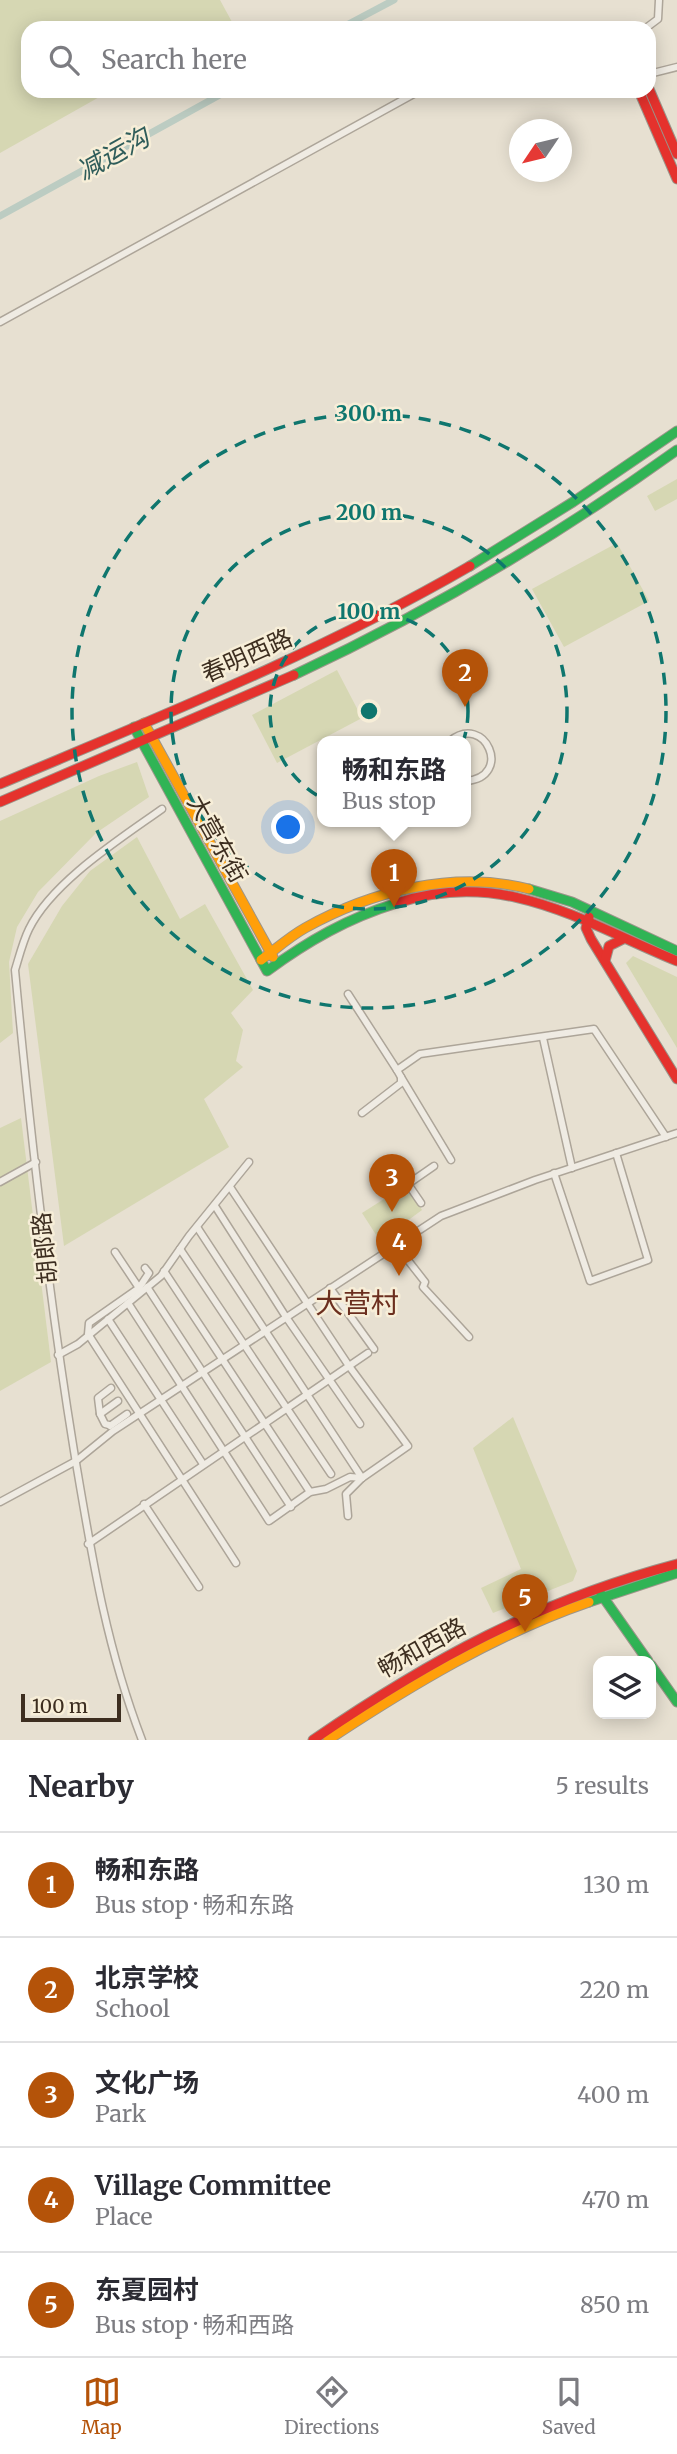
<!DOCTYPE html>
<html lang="en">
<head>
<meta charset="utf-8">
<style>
  body { margin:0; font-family:Merriweather,"Noto Sans SC",serif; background:#f7f7f7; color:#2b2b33 }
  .controls { position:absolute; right:21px; bottom:21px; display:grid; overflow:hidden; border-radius:14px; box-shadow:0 4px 18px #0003 }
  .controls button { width:63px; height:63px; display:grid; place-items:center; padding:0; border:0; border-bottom:2px solid #e1e1e2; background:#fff; color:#2b2b33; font:35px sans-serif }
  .compass { position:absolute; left:509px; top:119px; width:63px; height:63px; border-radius:50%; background:#fff; box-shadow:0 4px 18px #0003; rotate:235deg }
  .scale { position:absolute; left:21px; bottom:18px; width:100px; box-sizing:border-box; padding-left:7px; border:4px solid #3d2e20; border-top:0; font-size:19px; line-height:24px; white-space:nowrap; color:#3d2e20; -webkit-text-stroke:5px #f7eed8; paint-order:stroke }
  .you { position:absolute; left:289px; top:828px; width:24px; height:24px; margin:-18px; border:5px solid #fff; border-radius:50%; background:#1a73e8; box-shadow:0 0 0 10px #1a73e833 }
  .badge { display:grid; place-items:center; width:46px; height:46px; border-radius:50%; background:#b45309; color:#fff; font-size:23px; font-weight:700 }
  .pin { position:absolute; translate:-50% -58px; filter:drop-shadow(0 2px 4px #0008) }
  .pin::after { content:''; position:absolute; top:37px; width:24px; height:21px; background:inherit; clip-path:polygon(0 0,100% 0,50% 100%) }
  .popup { position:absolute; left:317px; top:736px; width:154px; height:91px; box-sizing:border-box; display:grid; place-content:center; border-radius:14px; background:#fff; filter:drop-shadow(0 2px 5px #0005); font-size:23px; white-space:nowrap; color:#7c7c81 }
  .popup b { font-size:26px; color:#2b2b33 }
  .popup::after { content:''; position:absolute; left:50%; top:100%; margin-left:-14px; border:14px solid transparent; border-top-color:#fff }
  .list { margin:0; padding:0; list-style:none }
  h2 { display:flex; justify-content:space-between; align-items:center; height:91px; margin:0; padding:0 28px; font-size:30px }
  h2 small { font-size:23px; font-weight:400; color:#7c7c81 }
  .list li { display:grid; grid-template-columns:46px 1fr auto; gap:21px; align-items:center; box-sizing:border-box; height:105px; padding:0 28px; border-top:2px solid #e1e1e2 }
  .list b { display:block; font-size:26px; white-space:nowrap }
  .list p { margin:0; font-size:23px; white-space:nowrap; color:#7c7c81 }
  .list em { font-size:23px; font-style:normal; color:#7c7c81 }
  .icon { flex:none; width:38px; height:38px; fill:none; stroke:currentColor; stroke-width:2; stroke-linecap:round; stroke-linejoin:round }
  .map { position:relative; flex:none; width:677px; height:1740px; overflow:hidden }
  .search { position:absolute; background:#fff; box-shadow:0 4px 18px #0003; left:21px; right:21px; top:21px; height:77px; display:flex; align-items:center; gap:18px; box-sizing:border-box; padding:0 24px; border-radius:21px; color:#7c7c81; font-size:26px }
  .sheet { height:616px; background:#fff }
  nav { display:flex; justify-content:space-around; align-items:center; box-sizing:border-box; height:98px; border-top:2px solid #e1e1e2; background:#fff; font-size:19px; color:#7c7c81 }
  nav a { display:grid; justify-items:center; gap:4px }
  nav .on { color:#b45309 }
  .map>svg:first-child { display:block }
  .green { fill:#d6d7b3 }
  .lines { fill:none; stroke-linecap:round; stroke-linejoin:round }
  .canal { stroke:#bcccc2; stroke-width:7 }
  .street-casing { stroke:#ada599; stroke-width:9 }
  .fast-casing { stroke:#9c958a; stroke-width:11 }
  .slow-casing { stroke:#9c958a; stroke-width:11 }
  .jam-casing { stroke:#9c958a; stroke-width:11 }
  .street { stroke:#efebe3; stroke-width:6 }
  .fast { stroke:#30b455; stroke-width:9 }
  .slow { stroke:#ff9f0a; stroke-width:9 }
  .jam { stroke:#e5322d; stroke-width:9 }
  .ring { fill:none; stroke:#0f766e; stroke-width:3.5; stroke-dasharray:12 9 }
  .labels { text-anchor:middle; stroke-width:5; stroke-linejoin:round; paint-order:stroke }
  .street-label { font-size:24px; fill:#3d2e20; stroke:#f7eed8 }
  .water-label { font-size:26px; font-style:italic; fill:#2f5d5a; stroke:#f7eed8 }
  .quarter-label { font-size:28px; fill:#6b2e1e; stroke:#f7eed8 }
  .centre { fill:#0f766e; stroke:#f7eed8; stroke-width:3.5 }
  .ring-label { font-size:21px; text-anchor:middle; font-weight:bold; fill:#0f766e; stroke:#f7eed8; stroke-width:5; stroke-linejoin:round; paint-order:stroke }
</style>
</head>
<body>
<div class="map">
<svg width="677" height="1740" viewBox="0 0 677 1740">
  <rect width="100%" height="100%" fill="#e7e0d1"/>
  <g class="green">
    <polygon points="0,0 220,0 232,22 220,28 28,28 28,91 110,91 0,153"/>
    <polygon points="677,479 677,499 655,511 647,496"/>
    <polygon points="617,543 649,601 564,647 532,589"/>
    <polygon points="337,670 362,718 277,763 252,715"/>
    <polygon points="137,762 149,797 96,833 38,892 17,927 9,962 13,1033 0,1043 0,821 99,776"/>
    <polygon points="137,837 180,919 205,904 253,990 231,1013 243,1030 236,1061 243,1067 204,1099 229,1147 64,1246 28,964 62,906 90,871"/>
    <polygon points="633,956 677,977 677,1048 626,963"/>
    <polygon points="21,1118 51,1362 0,1391 0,1128"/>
    <polygon points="406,1185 422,1210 380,1241 362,1213"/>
    <polygon points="513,1417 577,1571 573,1581 493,1613 481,1588 521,1569 473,1448"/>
  </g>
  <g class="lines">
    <g class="canal">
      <polyline points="341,28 394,0"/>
      <polyline points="0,216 227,91"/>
    </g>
    <defs>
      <g id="street">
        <polyline points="646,28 658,19 659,0"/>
        <polyline points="649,74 677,67"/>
        <polyline points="0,322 419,91"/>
        <path d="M450 741C485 712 514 777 466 781"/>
        <polyline points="348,994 397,1070"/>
        <polyline points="543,1038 572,1168"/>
        <polyline points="401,1077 451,1160"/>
        <polyline points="362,1113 401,1083 401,1077 397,1070 420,1054 594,1029 666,1137"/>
        <polyline points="554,1173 590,1281 648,1260 616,1153"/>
        <polyline points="0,1182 36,1162"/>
        <polyline points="230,1187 349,1366 408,1446 362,1478 346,1494 348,1516"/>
        <polyline points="421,1203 408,1184 434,1166"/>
        <polyline points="215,1206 286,1317 360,1424"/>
        <polyline points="197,1227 362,1478"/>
        <polyline points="396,1245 425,1282 423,1287 469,1337"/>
        <polyline points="180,1249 331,1474"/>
        <polyline points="115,1252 139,1288"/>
        <polyline points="145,1268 149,1273 139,1288 89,1323 88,1334 236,1563"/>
        <polyline points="164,1271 310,1492"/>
        <polyline points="147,1287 291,1507"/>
        <polyline points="330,1288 374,1349"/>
        <polyline points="128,1303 269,1521 310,1492 326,1489 350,1477 362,1478"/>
        <polyline points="108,1319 203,1464"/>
        <polyline points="58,1355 78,1344 161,1276 189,1236 249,1162"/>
        <polyline points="100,1414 98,1398 111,1388"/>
        <polyline points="109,1425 105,1424 100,1414 118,1401"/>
        <polyline points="110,1426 127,1414"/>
        <polyline points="0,1502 76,1461 113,1431 441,1216 535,1180 677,1133"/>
        <polyline points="144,1504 199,1587"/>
        <polyline points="88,1544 368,1353"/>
        <path d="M142 1740C105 1644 91 1551 74 1451 48 1291 30 1131 15 970 19 957 23 941 29 929 52 882 120 839 162 809"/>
      </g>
      <g id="fast">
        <polyline points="470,566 573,502 677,431"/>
        <path d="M294 675C429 612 556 537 677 450"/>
        <path d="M134 727 267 971C308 941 348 918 397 903"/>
        <polyline points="529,889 572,902 677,951"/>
        <polyline points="601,1594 648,1661"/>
        <polyline points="589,1602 677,1573"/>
        <polyline points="651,1665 677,1702"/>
      </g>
      <g id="slow">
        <polyline points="144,723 273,957"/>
        <path d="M261 960C276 949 289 937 305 928 371 891 454 870 529 889"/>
        <path d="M328 1740C410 1686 496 1634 589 1602"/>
      </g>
      <g id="jam">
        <polyline points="649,89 677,154"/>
        <polyline points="639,91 677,179"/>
        <path d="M0 784C159 717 320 653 470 566"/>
        <polyline points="0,802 294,675"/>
        <path d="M397 903C505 868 582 922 677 961"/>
        <polyline points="589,917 586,928 591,939 677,1079"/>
        <polyline points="605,961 609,946 623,939"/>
        <path d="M313 1740C431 1659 538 1601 677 1564"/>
      </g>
    </defs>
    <use href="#street" class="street-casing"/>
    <use href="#fast" class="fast-casing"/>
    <use href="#slow" class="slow-casing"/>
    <use href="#jam" class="jam-casing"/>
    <use href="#street" class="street"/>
    <use href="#fast" class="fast"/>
    <use href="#slow" class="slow"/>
    <use href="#jam" class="jam"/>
  </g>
  <g class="ring">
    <circle cx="369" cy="711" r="99"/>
    <circle cx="369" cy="711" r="198"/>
    <circle cx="369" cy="711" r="297"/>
  </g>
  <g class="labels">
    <g class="street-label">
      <text transform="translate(247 656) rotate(-24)" y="8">春明西路</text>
      <text transform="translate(217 839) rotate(61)" y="8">大营东街</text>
      <text transform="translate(45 1248) rotate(-96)" y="8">胡郎路</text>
      <text transform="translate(422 1648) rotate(-29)" y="8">畅和西路</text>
    </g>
    <g class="water-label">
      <text transform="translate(113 154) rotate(-29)" y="9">减运沟</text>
    </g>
    <g class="quarter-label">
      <text x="357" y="1313">大营村</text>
    </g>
  </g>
  <circle cx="369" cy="711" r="10" class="centre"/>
  <g class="ring-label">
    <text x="369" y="421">300 m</text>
    <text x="369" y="520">200 m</text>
    <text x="369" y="619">100 m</text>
  </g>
</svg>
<div class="controls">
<button><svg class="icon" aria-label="layers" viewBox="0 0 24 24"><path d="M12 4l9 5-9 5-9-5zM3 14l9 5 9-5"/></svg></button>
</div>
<svg class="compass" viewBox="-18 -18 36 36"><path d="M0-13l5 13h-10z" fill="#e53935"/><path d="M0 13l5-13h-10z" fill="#7c7c81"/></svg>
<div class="scale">100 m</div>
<div class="you"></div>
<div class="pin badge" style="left:394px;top:907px">1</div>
<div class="popup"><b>畅和东路</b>Bus stop</div>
<div class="pin badge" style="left:465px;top:707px">2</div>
<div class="pin badge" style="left:392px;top:1212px">3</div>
<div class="pin badge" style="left:399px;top:1276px">4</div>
<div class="pin badge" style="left:525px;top:1632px">5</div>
<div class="search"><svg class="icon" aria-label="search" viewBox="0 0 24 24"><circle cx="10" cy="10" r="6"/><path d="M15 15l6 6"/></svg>Search here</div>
</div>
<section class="sheet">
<h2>Nearby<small>5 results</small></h2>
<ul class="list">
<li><span class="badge">1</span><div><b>畅和东路</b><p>Bus stop · 畅和东路</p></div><em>130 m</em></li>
<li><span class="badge">2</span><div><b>北京学校</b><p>School</p></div><em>220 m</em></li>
<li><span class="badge">3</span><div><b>文化广场</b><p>Park</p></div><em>400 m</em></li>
<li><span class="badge">4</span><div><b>Village Committee</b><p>Place</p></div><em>470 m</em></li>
<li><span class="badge">5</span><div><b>东夏园村</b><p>Bus stop · 畅和西路</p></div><em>850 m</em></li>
</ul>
</section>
<nav>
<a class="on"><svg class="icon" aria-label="map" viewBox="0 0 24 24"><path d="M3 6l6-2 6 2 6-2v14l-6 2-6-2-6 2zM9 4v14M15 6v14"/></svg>Map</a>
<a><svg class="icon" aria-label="directions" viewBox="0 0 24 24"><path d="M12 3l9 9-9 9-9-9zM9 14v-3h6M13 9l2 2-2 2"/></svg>Directions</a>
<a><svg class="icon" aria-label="saved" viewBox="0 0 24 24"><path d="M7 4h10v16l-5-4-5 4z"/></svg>Saved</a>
</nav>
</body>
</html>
